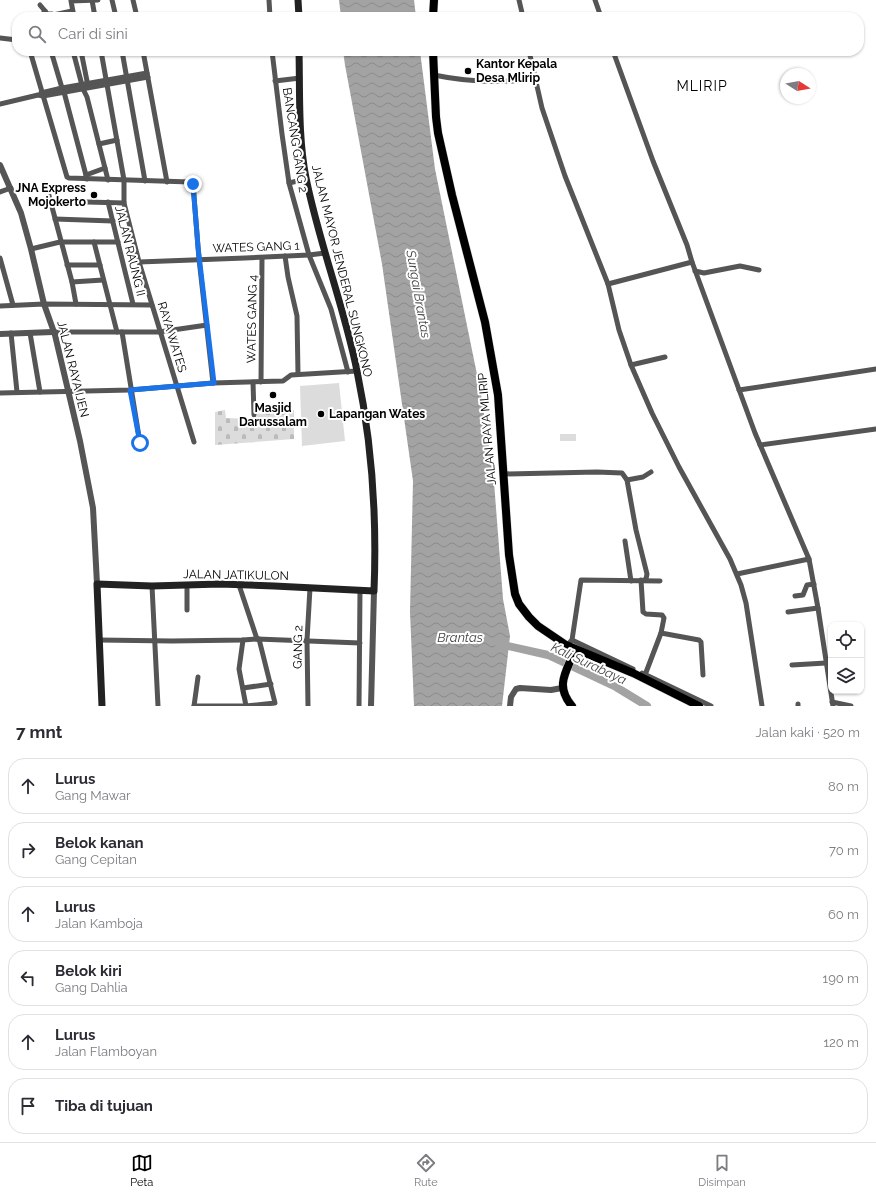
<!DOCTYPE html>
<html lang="id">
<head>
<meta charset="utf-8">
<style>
  body { margin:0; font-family:Raleway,sans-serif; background:#f2f2f3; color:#2b2b33 }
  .controls { position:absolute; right:12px; bottom:12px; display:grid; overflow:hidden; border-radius:8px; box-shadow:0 1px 3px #0004 }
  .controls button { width:36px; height:36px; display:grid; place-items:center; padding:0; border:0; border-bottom:1px solid #e1e1e2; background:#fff; color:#2b2b33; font:20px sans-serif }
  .compass { position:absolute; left:780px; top:68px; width:36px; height:36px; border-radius:50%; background:#fff; box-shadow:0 1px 3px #0004; rotate:101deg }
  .stop { position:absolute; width:12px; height:12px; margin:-9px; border:3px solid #1a73e8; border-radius:50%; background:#fff }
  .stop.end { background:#1a73e8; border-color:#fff; box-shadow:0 1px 4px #0008 }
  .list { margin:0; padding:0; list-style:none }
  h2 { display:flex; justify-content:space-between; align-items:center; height:52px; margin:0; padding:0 16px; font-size:17px }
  h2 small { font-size:13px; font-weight:400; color:#7c7c81 }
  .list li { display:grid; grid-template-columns:26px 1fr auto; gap:12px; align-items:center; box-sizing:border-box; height:56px; margin:0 8px 8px; padding:0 8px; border:1px solid #e1e1e2; border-radius:16px }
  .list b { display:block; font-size:15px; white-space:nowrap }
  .list p { margin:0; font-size:13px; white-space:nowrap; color:#7c7c81 }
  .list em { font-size:13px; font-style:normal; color:#7c7c81 }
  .icon { flex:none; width:22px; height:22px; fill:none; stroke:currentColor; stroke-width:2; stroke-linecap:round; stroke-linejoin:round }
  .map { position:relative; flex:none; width:876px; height:706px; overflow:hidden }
  .search { position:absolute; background:#fff; box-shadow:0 1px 3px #0004; left:12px; right:12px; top:12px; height:44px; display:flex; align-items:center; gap:10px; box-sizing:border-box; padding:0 14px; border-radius:16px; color:#7c7c81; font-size:15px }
  .sheet { height:436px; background:#fff }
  nav { display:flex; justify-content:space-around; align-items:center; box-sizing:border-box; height:56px; border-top:1px solid #e1e1e2; background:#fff; font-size:11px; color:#7c7c81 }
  nav a { display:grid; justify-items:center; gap:2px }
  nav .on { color:#000 }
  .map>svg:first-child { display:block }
  .cemetery { fill:url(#cemetery-stones) }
  .pitch { fill:#dcdcdc }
  .water { fill:url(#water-waves) }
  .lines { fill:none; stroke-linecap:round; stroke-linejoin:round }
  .river { stroke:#a3a3a3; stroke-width:8 }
  .primary-casing { stroke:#dbdbdb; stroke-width:9 }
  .minor { stroke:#555; stroke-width:5 }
  .tertiary { stroke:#555; stroke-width:6 }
  .secondary { stroke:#222; stroke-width:7 }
  .primary { stroke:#000; stroke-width:8 }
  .route { stroke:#1a73e8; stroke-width:5 }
  .poi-dot { fill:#000; stroke:#fff; stroke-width:1.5 }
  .labels { text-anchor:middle; stroke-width:4; stroke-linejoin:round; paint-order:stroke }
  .poi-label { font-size:12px; font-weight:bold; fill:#000; stroke:#fff; text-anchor:start }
  .street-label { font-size:12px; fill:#000; stroke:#fff }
  .water-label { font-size:13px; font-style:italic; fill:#444; stroke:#fff }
  .quarter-label { font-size:14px; letter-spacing:1px; fill:#000; stroke:#fff }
</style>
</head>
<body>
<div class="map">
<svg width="876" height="706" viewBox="0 0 876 706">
  <defs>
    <pattern id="cemetery-stones" width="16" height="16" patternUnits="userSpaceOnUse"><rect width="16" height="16" fill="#dcdcdc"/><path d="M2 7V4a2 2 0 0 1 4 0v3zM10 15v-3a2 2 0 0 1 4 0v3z" fill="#bbb"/></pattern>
    <pattern id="water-waves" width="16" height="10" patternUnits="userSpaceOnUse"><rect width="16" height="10" fill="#a3a3a3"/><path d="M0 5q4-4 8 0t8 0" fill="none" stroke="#8b8b8b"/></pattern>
  </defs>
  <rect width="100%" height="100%" fill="#fff"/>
  <polygon class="cemetery" points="225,410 226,418 256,419 257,413 261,414 262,410 294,410 294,439 215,445 215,412"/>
  <g class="pitch">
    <polygon points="339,383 345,441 302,446 300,386"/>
    <rect x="560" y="434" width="16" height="7"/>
  </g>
  <g class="water">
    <polygon points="339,0 414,0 416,17 341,17"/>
    <polygon points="343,51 420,51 435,169 481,394 494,482 503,599 510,636 502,706 414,706 410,612 413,481 382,264 345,65"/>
  </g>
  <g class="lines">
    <polyline class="river" points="499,644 548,655 616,687 647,706"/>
    <defs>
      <g id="primary">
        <polyline points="433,17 434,0"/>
        <polyline points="433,51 436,117 438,133 452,195 485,322 498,395 509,555 515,594 519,604 529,617 538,626 566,645 633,673 699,706"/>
        <path d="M572 706C554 685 567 671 575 650"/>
      </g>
    </defs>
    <use href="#primary" class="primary-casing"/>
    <g class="minor">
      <polyline points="92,0 95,17"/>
      <polyline points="112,0 116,17"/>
      <polyline points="133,0 137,17"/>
      <polyline points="269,0 270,17"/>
      <polyline points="519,0 523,17"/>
      <polyline points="595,0 601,17"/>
      <polyline points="40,5 45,11"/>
      <polyline points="41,17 45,11 47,14 52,14"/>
      <polyline points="44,17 72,11"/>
      <polyline points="74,17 71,1 98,0"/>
      <polyline points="0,38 17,40"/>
      <polyline points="30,51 67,177 69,178 190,182 193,184 199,259 213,383"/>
      <polyline points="51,51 62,88"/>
      <polyline points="73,51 83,89 87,97 108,180"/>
      <polyline points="81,51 88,86"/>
      <polyline points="101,51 124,180 124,203 139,262 194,442"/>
      <polyline points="122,51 145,181"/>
      <polyline points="143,51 167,182"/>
      <polyline points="272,51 282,134 289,183 309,255 331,309 348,372"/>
      <polyline points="529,51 542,108 565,176 608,284 619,330 631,365 652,413 679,467 730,559 741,585 746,603 762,706"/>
      <path d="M434 75C467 82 502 83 535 79"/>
      <polyline points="275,81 300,78"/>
      <polyline points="64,92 87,179"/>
      <polyline points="41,93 62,88 147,73"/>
      <polyline points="0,104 38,95 43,96 148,77"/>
      <polyline points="99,144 117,140"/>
      <polyline points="86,175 105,168"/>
      <polyline points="289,183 306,179"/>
      <polyline points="0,192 11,188"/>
      <polyline points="48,192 72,282 76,304"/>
      <polyline points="50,201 124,203"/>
      <polyline points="108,202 133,304"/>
      <polyline points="55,219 113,221"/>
      <polyline points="94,242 117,332"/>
      <polyline points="31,249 60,242 118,242"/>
      <polyline points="285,256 288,277 297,316 298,374"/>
      <polyline points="0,258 13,305"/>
      <polyline points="139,262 245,258 309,255 325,253"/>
      <polyline points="692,262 755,433 809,559"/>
      <polyline points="67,265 100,265"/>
      <polyline points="695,271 704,273 740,266 759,270"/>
      <polyline points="72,282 103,280"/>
      <polyline points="608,284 692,262 687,245 653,161 613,51"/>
      <polyline points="0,306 44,304 152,305"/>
      <polyline points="53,332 159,332 207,325"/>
      <polyline points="122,332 140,443"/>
      <polyline points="11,333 17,392"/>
      <polyline points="30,333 40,392"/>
      <polyline points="631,365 665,357"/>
      <polyline points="253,382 254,415"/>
      <polyline points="261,382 262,258"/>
      <polyline points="739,390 876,369"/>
      <polyline points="0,393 130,390 213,383 283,381 291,375 357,371"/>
      <polyline points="760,445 876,429"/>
      <polyline points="504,474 597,472 622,473 627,480 636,530 647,574 646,579 644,580"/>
      <polyline points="627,480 643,477 651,472"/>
      <polyline points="625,541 631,581"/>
      <polyline points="737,574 809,559 818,608 833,706"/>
      <polyline points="641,580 643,612 646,614 662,615 664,618 661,633 645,675"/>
      <polyline points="239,585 257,639"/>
      <polyline points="152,586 158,706"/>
      <polyline points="795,596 803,595 807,585 814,584"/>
      <polyline points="187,610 187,586"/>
      <polyline points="788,612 818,608"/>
      <polyline points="661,633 699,640 701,642 703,675"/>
      <polyline points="99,640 172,641 243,640 257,639 360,643"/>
      <polyline points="243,640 239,669 246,706"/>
      <polyline points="572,640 633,669"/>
      <polyline points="570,642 572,640 581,580 660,581"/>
      <polyline points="792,665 826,663"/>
      <polyline points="642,673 711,706"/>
      <polyline points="243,688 271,684"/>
      <polyline points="832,702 851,706"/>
      <polyline points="194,706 246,706 275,703 259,639"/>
      <polyline points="194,706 198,677"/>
      <polyline points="308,706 307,640 310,588"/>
      <polyline points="359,706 360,590"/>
      <polyline points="798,706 798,704"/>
    </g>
    <g class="tertiary">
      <polyline points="0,165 21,213 31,249 44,304 55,335 80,441 93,508 97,584"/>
      <polyline points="0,334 53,332"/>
      <polyline points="371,706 374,591"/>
      <polyline points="510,706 511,697 516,689 520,688 551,690 562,688"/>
    </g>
    <g class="secondary">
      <polyline points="298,0 299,17"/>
      <path d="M102 706 97 584 152 586 220 584 274 586 374 591C377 517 372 443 357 371 344 306 319 243 306 178 298 137 300 93 299 51"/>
    </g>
    <use href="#primary" class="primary"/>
  </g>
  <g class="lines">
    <polyline class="route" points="140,443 130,390 214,383 198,247 193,184"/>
  </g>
  <g class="poi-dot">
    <circle cx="468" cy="71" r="4"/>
    <circle cx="94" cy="195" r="4"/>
    <circle cx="273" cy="395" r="4"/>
    <circle cx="321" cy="414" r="4"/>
  </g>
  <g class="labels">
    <g class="poi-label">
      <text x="476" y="68">Kantor Kepala<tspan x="476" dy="14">Desa Mlirip</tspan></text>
      <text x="86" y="192" text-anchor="end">JNA Express<tspan x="86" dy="14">Mojokerto</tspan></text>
      <text x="273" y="412" text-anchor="middle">Masjid<tspan x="273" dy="14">Darussalam</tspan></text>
      <text x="329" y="418">Lapangan Wates</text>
    </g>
    <g class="street-label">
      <text transform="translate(295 140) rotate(81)" y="4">BANCANG GANG 2</text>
      <text transform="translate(256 247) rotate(-2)" y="4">WATES GANG 1</text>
      <text transform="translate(130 251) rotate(76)" y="4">JALAN RAUNG II</text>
      <text transform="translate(342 271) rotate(76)" y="4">JALAN MAYOR JENDERAL SUNGKONO</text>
      <text transform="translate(252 319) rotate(-89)" y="4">WATES GANG 4</text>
      <text transform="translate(172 337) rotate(73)" y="4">RAYA WATES</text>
      <text transform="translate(73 369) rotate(76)" y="4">JALAN RAYA IJEN</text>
      <text transform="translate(487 429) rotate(-95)" y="4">JALAN RAYA MLIRIP</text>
      <text transform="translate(236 575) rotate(1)" y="4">JALAN JATIKULON</text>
      <text transform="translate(298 647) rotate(-89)" y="4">GANG 2</text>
    </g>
    <g class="water-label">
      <text transform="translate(419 294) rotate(80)" y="5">Sungai Brantas</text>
      <text x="460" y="642">Brantas</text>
      <text transform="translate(589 663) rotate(25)" y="5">Kali Surabaya</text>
    </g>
    <g class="quarter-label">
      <text x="702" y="91">MLIRIP</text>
    </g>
  </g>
</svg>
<div class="controls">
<button><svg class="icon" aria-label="locate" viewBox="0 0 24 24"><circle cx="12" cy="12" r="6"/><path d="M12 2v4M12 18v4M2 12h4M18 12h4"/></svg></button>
<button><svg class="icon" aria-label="layers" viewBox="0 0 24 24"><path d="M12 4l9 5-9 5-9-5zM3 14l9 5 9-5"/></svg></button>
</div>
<svg class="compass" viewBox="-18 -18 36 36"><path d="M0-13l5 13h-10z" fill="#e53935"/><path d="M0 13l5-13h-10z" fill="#7c7c81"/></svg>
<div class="stop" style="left:140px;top:443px"></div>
<div class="stop end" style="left:193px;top:184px"></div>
<div class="search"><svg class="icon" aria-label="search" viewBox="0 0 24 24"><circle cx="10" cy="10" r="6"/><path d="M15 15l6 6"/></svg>Cari di sini</div>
</div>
<section class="sheet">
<h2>7 mnt<small>Jalan kaki · 520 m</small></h2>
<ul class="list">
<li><svg class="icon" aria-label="ahead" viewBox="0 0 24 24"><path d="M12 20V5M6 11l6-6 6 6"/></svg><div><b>Lurus</b><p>Gang Mawar</p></div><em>80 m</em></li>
<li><svg class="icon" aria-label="right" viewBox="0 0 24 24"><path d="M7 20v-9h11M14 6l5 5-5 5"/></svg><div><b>Belok kanan</b><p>Gang Cepitan</p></div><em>70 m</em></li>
<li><svg class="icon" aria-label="ahead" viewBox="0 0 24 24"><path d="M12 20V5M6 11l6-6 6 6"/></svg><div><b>Lurus</b><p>Jalan Kamboja</p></div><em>60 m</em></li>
<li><svg class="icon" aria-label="left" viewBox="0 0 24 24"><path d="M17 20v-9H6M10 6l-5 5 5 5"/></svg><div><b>Belok kiri</b><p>Gang Dahlia</p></div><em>190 m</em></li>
<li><svg class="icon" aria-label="ahead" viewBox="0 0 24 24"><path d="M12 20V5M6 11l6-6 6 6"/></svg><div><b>Lurus</b><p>Jalan Flamboyan</p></div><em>120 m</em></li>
<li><svg class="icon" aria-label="arrive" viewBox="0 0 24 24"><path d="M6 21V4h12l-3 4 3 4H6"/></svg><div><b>Tiba di tujuan</b></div></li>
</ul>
</section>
<nav>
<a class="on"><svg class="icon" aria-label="map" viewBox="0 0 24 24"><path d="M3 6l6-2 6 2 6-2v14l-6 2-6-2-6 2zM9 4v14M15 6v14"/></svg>Peta</a>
<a><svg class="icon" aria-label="directions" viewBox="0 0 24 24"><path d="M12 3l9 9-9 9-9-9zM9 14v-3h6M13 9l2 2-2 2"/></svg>Rute</a>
<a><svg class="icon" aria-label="saved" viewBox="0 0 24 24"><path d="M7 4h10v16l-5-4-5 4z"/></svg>Disimpan</a>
</nav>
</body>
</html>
